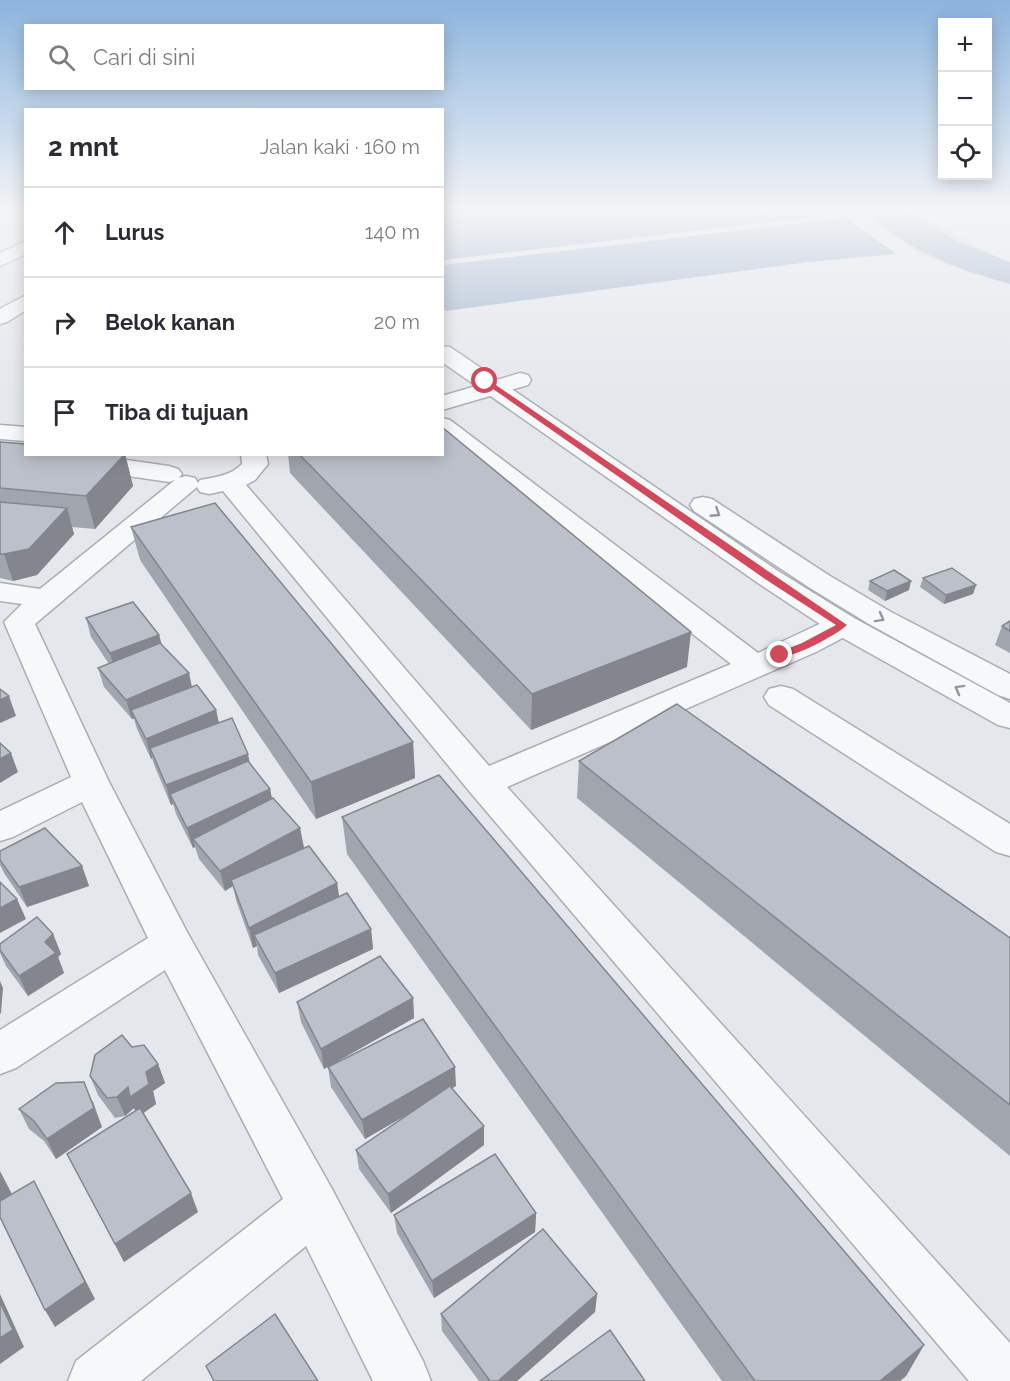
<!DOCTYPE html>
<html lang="id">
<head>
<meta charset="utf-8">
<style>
  body { margin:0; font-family:Raleway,sans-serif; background:#f2f2f3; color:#2b2b33 }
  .controls { position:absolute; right:18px; top:18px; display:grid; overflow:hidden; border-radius:0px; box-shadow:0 3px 15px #0003 }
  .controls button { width:54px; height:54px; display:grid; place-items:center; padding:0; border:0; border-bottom:2px solid #e1e1e2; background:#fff; color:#2b2b33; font:30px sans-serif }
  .stop { position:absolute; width:18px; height:18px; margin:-14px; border:4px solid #d1495b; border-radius:50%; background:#fff }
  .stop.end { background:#d1495b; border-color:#fff; box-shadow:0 2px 6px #0008 }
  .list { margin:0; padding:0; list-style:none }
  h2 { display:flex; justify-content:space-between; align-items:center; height:78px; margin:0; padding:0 24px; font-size:26px }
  h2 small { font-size:20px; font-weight:400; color:#7c7c81 }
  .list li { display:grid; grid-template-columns:39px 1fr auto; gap:18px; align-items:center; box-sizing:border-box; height:90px; padding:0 24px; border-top:2px solid #e1e1e2 }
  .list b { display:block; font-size:22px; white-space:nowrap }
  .list em { font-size:20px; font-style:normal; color:#7c7c81 }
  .icon { flex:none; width:33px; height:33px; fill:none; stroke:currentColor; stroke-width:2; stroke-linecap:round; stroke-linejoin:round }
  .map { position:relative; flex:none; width:1010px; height:1381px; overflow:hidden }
  .search { position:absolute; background:#fff; box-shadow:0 3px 15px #0003; left:24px; top:24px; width:420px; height:66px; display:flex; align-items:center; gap:15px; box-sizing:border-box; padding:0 21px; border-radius:0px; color:#7c7c81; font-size:22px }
  .panel { position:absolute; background:#fff; box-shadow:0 3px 15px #0003; left:24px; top:108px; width:420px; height:348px; border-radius:0px }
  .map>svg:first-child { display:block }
  .green { fill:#c9d6c5 }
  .water { fill:#9fb4cc }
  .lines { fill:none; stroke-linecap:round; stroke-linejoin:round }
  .river { fill:#9fb4cc; fill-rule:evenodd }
  .minor-casing { stroke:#a9aeb7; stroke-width:3 }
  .tertiary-casing { stroke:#a9aeb7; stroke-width:3 }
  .minor { fill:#f7f8fa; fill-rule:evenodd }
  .tertiary { fill:#f7f8fa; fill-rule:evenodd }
  .wall { fill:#a1a5ae }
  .shaded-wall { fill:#83868d }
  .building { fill:#bbc0ca; stroke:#83868d; stroke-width:1.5 }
  .oneway { stroke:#9196a0 }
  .route { fill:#d1495b }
</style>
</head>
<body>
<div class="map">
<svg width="1010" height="1381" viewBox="0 0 1010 1381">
  <rect width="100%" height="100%" fill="#e4e7ec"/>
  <polygon class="green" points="860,210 916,210 937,225 1010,264 1010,280 973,274 919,253"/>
  <g class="water">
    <polygon points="442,210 833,210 839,214 443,260"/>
    <polygon points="846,218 896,254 808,262 446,311 443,308 443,265"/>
  </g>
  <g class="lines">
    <path class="river" d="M869 210H904L956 241 1010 262V284C968 273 895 247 869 210Z"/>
    <defs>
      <g id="minor">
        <polygon points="26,295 26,310 7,322 0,324 0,309"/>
        <polygon points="520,373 528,375 531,380 528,385 442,410 442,396"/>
        <path d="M442 418 450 420 758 653 832 618 843 616 854 618 858 625 854 632 816 652 507 787 1010 1343V1381H969L470 792 223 491 209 494 200 492 197 487 35 624 109 782 187 932 332 1189 423 1361 431 1381H373L306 1246 141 1381H68L76 1361 283 1199 165 970 16 1068 0 1074V1030L148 938 82 802 13 837 0 841V811L71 777 4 622 22 604 0 601V583L40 589 175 480 169 482 26 461 17 459 14 454 17 449 26 447V454H84L169 466 178 469 182 474 179 478 186 476 195 478 198 483 200 480C216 477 230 476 242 464L241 454H266L268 464 255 480 246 485 489 766 731 664 442 437Z"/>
        <polygon points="0,425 26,427 26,441 0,439"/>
        <polygon points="781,686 793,689 1010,824 1010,856 996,852 769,705 764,697 769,689"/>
      </g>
      <g id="tertiary">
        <polygon points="26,241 26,254 0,266 0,253"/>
        <polygon points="442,346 450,347 778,571 854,618 1010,703 1010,728 998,725 832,632 758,583 442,362"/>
        <polygon points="703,497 712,499 830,576 891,612 1010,674 1010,699 998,695 869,624 810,588 694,511 690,505 694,499"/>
      </g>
    </defs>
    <use href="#minor" class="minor-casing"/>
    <use href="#tertiary" class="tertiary-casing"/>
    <use href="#minor" class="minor"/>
    <use href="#tertiary" class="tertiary"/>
  </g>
  <g class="wall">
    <polygon points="0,442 26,454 125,454 133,486 95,529 72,527 74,534 37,575 13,581 0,578"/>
    <polygon points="288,454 442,454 687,667 531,730 290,473"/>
    <polygon points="131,527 413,742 415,778 316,819 140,560"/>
    <polygon points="923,578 976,585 973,594 944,604 920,587"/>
    <polygon points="870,581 909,590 885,601 868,590"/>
    <polygon points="86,618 159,635 162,645 192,687 216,710 219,723 250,764 270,789 272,799 300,828 304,848 337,883 339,896 371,929 373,949 279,993 258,955 257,946 253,948 236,900 233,886 225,891 199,859 195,847 193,848 176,814 173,804 171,805 155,767 152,758 151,759 137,729 134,719 132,719 104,687 98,668 109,664 91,637"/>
    <polygon points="1010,621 1010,653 995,645 1002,626"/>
    <polygon points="579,761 1010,938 1010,1156 577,798"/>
    <polygon points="342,817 924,1345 906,1376 900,1381 722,1381 347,854"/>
    <polygon points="0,851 82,866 89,886 27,907 4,873 0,865"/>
    <polygon points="53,934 61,954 58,957 64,973 28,996 6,966 0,953 0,944"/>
    <polygon points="413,998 414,1018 324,1069 301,1022 297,1002"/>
    <polygon points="132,1047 158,1064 165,1083 153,1091 156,1104 143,1113 198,1212 124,1262 67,1154 136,1111 134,1108 125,1116 115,1118 98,1095 90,1076"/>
    <polygon points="328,1067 456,1086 452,1088 484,1145 391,1213 359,1169 356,1150 412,1112 365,1139 331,1087"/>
    <polygon points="93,1101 102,1127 56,1159 44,1141 29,1129 19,1109"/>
    <polygon points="536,1213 535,1232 434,1298 397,1233 394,1215"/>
    <polygon points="597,1294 595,1312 517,1381 479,1381 442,1331 441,1314"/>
  </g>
  <g class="shaded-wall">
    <polygon points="125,454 133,486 95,529 86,496"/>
    <polygon points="67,508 74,534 37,575 13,581 4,554"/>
    <polygon points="911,581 909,590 885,601 887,591"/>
    <polygon points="976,585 973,594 944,604 946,595"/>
    <polygon points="691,632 687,667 531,730 532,694"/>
    <polygon points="159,635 164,654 115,672 110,653"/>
    <polygon points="189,673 193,692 131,710 134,719 132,719 126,700"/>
    <polygon points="9,696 16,716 0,723 0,700"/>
    <polygon points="216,710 220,729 150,748 152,758 151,759 146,739"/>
    <polygon points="413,742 415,778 316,819 311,782"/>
    <polygon points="11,753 18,772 0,783 0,759"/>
    <polygon points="248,754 252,774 170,794 173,804 171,805 166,785"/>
    <polygon points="270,789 274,809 193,839 195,847 193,848 187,828"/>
    <polygon points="300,828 304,848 231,880 233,886 225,891 220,871"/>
    <polygon points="82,866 89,886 27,907 19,887"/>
    <polygon points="337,883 340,903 254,935 257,946 253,948 249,928"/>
    <polygon points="17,899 26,919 0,933 0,908"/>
    <polygon points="371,929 373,949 279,993 275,973"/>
    <polygon points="53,934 61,954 58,957 64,973 28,996 19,976 45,942"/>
    <polygon points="0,981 3,988 1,1013 0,1014"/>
    <polygon points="413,998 414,1018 324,1069 321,1049"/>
    <polygon points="158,1064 165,1083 153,1091 156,1104 138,1117 134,1108 125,1116 117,1097 146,1072"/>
    <polygon points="455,1067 456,1086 365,1139 362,1120"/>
    <polygon points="84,1082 102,1127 56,1159 47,1139"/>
    <polygon points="484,1126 484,1145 391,1213 388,1194"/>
    <polygon points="0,1171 13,1196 0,1204"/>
    <polygon points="34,1181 95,1299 55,1327 45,1310"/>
    <polygon points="191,1193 198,1212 124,1262 115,1244"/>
    <polygon points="536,1213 535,1232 434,1298 432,1281"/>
    <polygon points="0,1294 24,1347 0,1364"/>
    <polygon points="597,1294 595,1312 517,1381 498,1381"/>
    <polygon points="924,1345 906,1376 900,1381 880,1381"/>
  </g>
  <g class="building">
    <polygon points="442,427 691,632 532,694 299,454 442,454"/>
    <polygon points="0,442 26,444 26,454 125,454 86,496 0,488"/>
    <polygon points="0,502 67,508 29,549 4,554 0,554"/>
    <polygon points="215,503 413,742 311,782 131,527"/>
    <polygon points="952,568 976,585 946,595 923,578"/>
    <polygon points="894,570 911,581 887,591 870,581"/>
    <polygon points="133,602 159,635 110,653 86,618"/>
    <polygon points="1010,621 1010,631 1002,626"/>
    <polygon points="160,643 189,673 126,700 98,668"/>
    <polygon points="197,685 216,710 146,739 131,710"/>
    <polygon points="0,689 9,696 0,700"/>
    <polygon points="677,704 1010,938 1010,1105 579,761"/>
    <polygon points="232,718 248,754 166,785 150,748"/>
    <polygon points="0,743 11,753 0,759"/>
    <polygon points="248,761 270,789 187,828 170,794"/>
    <polygon points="439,775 924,1345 880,1381 755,1381 342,817"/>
    <polygon points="273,798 300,828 220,871 193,839"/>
    <polygon points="45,828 82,866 19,887 0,860 0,851"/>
    <polygon points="309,846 337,883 249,928 231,880"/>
    <polygon points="0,882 17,899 0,908"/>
    <polygon points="347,893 371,929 275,973 254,935"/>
    <polygon points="37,917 53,934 45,942 56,953 19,976 0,950 0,944"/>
    <polygon points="380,956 413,998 321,1049 297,1002"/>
    <polygon points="423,1019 455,1067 362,1120 328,1067"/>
    <polygon points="122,1035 132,1047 144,1045 158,1064 146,1072 149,1084 130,1097 128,1087 117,1097 107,1098 90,1076 95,1055"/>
    <polygon points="84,1082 94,1108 47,1139 34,1121 19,1109 56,1083"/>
    <polygon points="450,1086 484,1126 388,1194 356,1150"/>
    <polygon points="140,1108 191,1193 115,1244 67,1154"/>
    <polygon points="495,1154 536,1213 432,1281 394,1215"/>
    <polygon points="34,1181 85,1282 45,1310 0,1217 0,1201"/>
    <polygon points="543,1229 597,1294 498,1381 490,1381 441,1314"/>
    <polygon points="0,1302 13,1330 0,1338"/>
    <polygon points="275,1314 318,1381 214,1381 206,1366"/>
    <polygon points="610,1330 645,1381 540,1381"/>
  </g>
  <defs><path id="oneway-chevron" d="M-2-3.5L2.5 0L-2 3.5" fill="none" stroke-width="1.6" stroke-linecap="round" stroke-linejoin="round" transform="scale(1.5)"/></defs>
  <g class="oneway">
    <use href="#oneway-chevron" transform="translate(716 513) rotate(33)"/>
    <use href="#oneway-chevron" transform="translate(880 618) rotate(29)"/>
    <use href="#oneway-chevron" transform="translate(959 689) rotate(-151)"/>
  </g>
  <linearGradient id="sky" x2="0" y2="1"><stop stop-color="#8bb4dd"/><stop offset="0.52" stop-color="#f3f4f6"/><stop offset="1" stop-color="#f3f4f6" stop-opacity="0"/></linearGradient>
  <rect width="1010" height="403" fill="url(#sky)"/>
  <path class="route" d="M483 379H487L847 625C835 636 792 659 777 657V653L802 643 836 625 765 579 483 382Z"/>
</svg>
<div class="controls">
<button>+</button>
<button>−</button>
<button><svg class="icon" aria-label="locate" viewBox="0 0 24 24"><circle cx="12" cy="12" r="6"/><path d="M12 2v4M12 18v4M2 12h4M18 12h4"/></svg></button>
</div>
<div class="stop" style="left:485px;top:381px"></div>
<div class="stop end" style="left:780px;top:655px"></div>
<div class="search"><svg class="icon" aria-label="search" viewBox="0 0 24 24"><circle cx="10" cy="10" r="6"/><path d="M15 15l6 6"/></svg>Cari di sini</div>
<section class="panel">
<h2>2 mnt<small>Jalan kaki · 160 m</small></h2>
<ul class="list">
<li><svg class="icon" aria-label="ahead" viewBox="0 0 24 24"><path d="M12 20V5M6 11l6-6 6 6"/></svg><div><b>Lurus</b></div><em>140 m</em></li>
<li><svg class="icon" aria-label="right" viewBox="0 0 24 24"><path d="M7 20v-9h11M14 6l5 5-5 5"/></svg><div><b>Belok kanan</b></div><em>20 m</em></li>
<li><svg class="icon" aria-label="arrive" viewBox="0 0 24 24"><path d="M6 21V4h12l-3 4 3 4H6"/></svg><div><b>Tiba di tujuan</b></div></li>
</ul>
</section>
</div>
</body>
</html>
